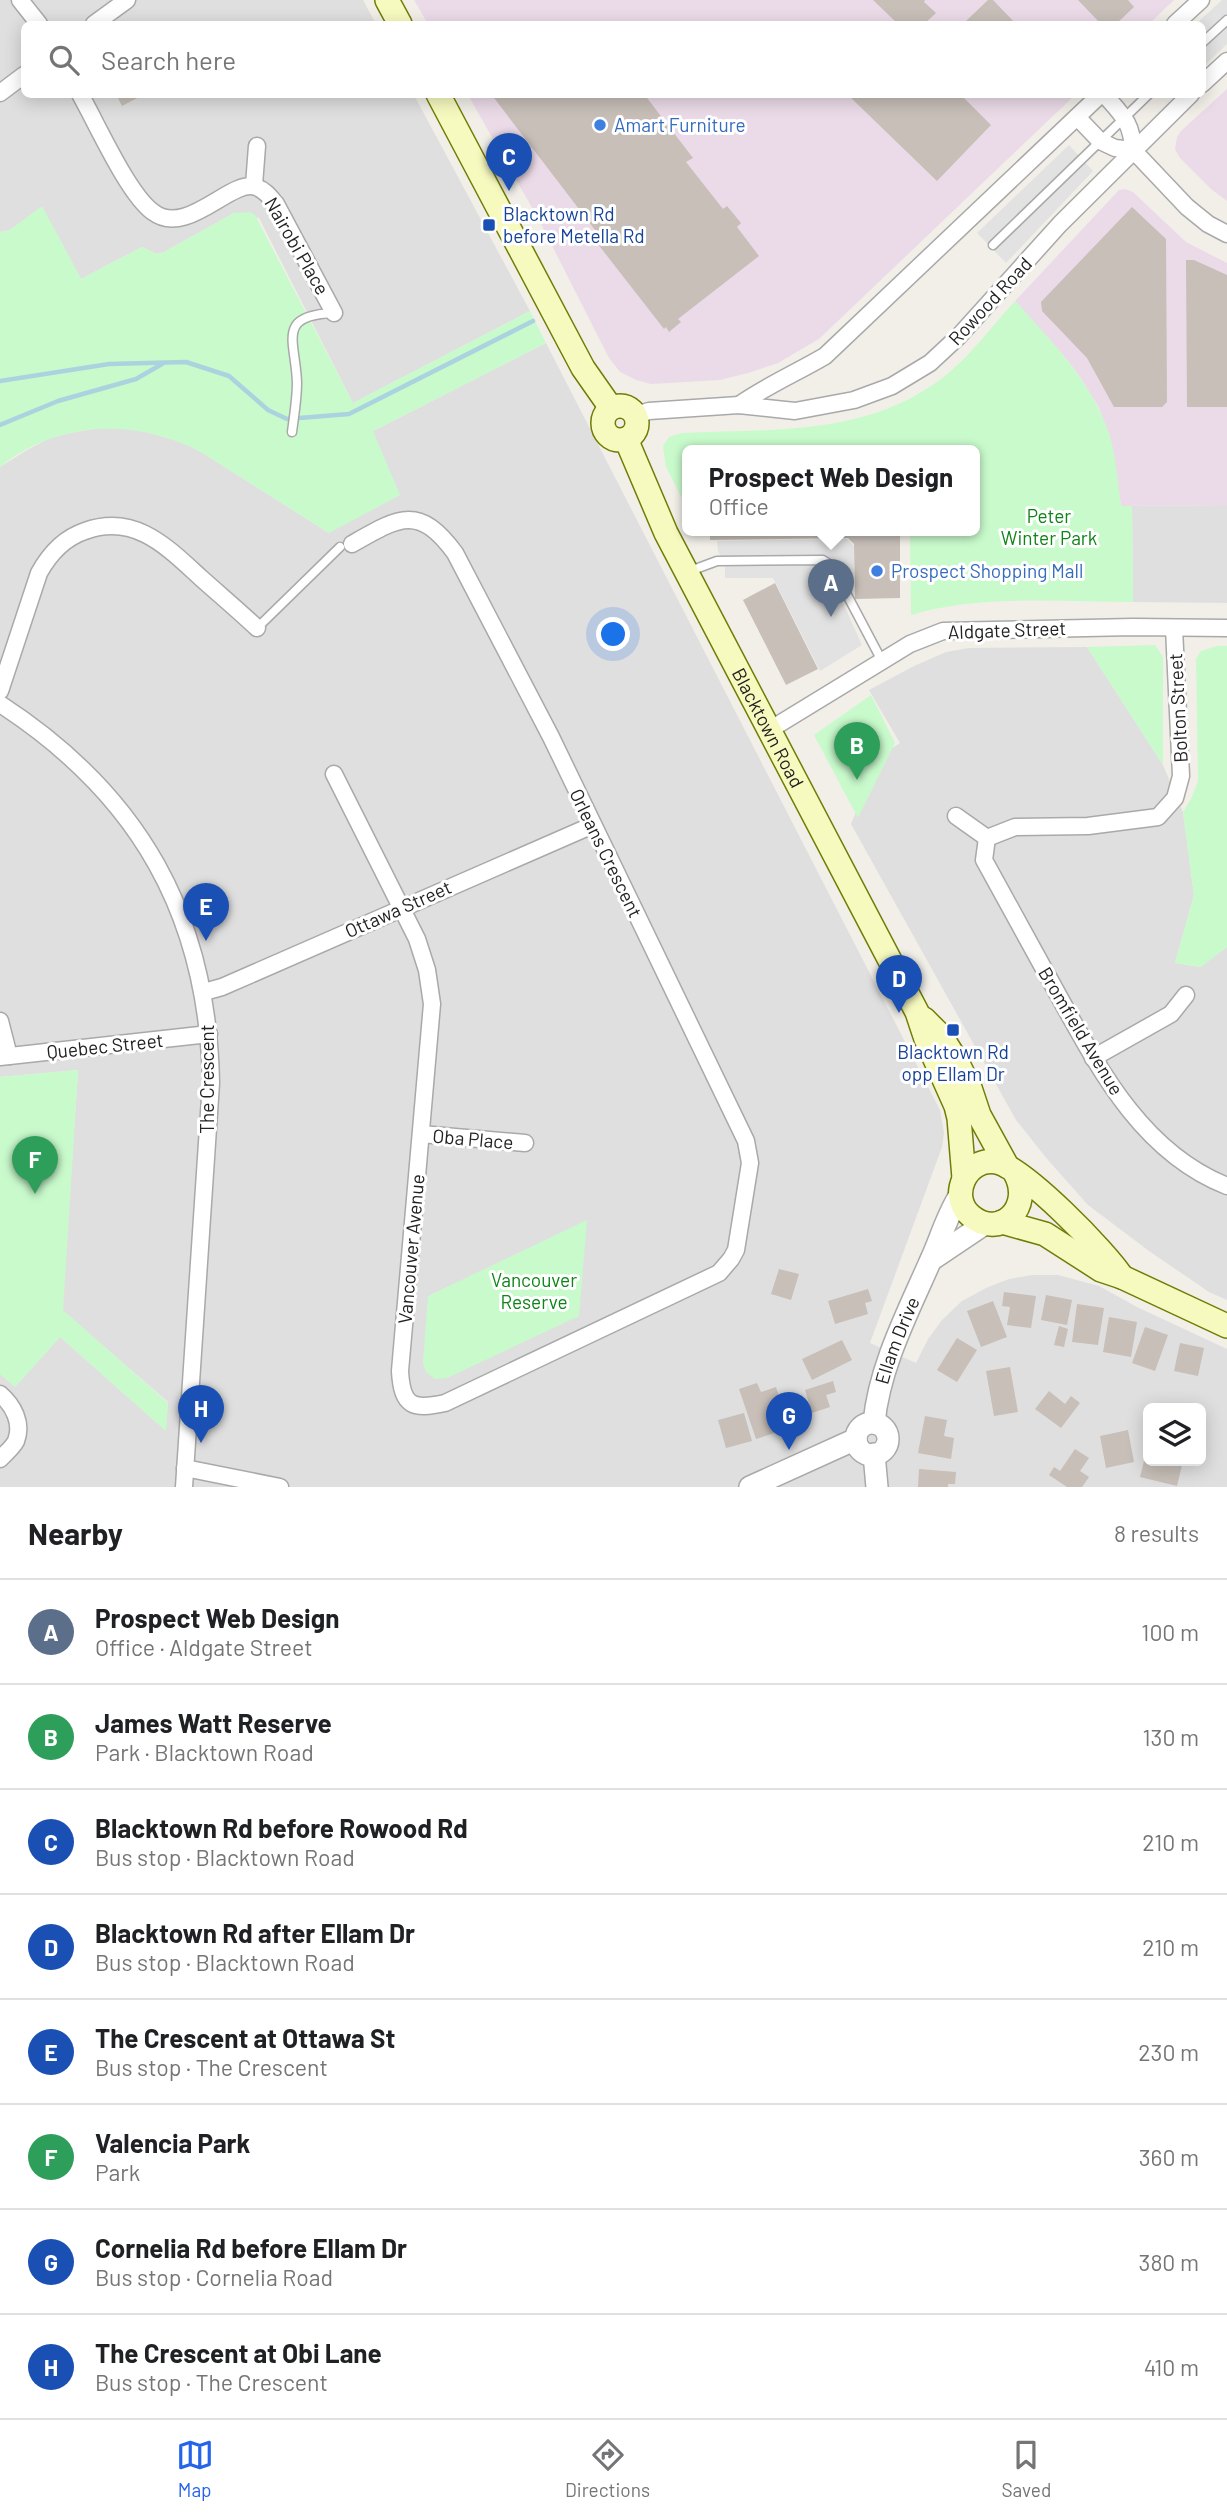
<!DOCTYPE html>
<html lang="en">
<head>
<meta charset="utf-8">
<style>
  body { margin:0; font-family:Barlow,sans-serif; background:#f6f6f6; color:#202124 }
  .controls { position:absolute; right:21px; bottom:21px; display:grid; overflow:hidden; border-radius:10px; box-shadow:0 4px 18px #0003 }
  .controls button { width:63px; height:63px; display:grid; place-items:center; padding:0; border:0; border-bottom:2px solid #e0e0e0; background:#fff; color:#202124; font:35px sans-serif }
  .you { position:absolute; left:614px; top:635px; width:24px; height:24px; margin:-18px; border:5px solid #fff; border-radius:50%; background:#1a73e8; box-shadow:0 0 0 10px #1a73e833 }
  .badge { display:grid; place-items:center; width:46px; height:46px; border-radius:50%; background:#2563eb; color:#fff; font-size:23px; font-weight:700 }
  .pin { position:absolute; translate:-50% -58px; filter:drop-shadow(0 2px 4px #0008) }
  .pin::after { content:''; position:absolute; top:37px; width:24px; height:21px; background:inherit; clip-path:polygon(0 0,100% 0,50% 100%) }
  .popup { position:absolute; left:682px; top:445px; width:298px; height:91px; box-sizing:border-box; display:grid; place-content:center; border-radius:10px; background:#fff; filter:drop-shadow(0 2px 5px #0005); font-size:23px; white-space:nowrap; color:#757577 }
  .popup b { font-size:26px; color:#202124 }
  .popup::after { content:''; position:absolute; left:50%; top:100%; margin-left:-14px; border:14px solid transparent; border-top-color:#fff }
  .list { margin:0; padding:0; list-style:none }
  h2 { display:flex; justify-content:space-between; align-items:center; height:91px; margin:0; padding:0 28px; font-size:30px }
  h2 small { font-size:23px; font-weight:400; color:#757577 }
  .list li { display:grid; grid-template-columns:46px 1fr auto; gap:21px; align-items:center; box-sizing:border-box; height:105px; padding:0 28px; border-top:2px solid #e0e0e0 }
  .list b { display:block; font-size:26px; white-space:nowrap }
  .list p { margin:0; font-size:23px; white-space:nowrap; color:#757577 }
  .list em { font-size:23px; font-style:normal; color:#757577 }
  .icon { flex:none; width:38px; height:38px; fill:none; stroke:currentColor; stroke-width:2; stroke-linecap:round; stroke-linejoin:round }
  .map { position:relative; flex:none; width:1227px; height:1487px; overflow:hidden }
  .search { position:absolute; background:#fff; box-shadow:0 4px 18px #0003; left:21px; right:21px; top:21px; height:77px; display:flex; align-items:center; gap:18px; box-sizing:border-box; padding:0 24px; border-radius:10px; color:#757577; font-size:26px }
  .sheet { height:931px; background:#fff }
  nav { display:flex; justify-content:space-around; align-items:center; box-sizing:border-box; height:98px; border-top:2px solid #e0e0e0; background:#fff; font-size:19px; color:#757577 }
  nav a { display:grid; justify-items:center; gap:4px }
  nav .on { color:#2563eb }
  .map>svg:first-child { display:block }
  .residential { fill:#e0dfdf; fill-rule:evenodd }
  .industrial { fill:#ebdbe8 }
  .park { fill:#c8facc }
  .parking { fill:#e2e2e2 }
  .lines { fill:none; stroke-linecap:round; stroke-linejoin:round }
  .stream { stroke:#aad3df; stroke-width:4.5 }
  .building { fill:#c7bfb8 }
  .service-casing { stroke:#a9a9a9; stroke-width:11 }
  .minor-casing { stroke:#a9a9a9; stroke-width:19 }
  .tertiary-casing { stroke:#a9a9a9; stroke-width:24 }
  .secondary-casing { stroke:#707d05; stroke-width:26 }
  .service { stroke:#fff; stroke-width:8 }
  .minor { stroke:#fff; stroke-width:16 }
  .tertiary { stroke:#fff; stroke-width:21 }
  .secondary { stroke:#f7fabf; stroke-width:23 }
  .shop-dot { fill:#3f7fe0; stroke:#fff; stroke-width:2.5 }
  .transit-dot { fill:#1a4fb4; stroke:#fff; stroke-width:2.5 }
  .labels { text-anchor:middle; stroke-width:6; stroke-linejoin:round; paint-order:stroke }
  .shop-label { font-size:19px; fill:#366cbe; stroke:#fff; text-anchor:start }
  .transit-label { font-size:19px; fill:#164399; stroke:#fff; text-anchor:start }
  .street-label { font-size:19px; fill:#222; stroke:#fff }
  .park-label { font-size:19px; fill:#0c8416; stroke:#fff }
</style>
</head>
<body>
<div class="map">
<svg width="1227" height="1487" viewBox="0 0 1227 1487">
  <rect width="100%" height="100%" fill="#f2efe9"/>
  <g class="residential">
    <polygon points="0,0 363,0 376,24 24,24 24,94 414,95 530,311 353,403 259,218 234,213 164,252 156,254 142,247 81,279 42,207 10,230 0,232"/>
    <path d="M546 343 940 1110 944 1133 942 1147 870 1343 916 1363 928 1339 942 1320 962 1301 986 1288 1009 1279 1032 1275H1058L1099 1286 1137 1307 1227 1349V1487H0V1374L15 1387 60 1337 165 1430 168 1402 62 1310 78 1070 0 1077V467L27 450 48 439 70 433 98 428H124L147 432 184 443 201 452 329 533 336 528 373 431ZM1148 1408H1201V1461H1148Z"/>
    <polygon points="1227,505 1227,603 1133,602 1132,506"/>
    <polygon points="1087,647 1163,765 1183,812 1194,895 1175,963 1200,967 1227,947 1227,1300 1209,1292 1149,1251 1088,1205 1048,1160 1016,1120 851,824 879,757 900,743 869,690 914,666 946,652 969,648"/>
  </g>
  <g class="industrial">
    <polygon points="414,0 1174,0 1149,24 428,24"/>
    <polygon points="1227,89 1227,201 1211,189 1180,158 1175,149 1177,137 1181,131"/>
    <polygon points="468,95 1075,95 819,339 778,363 748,373 720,380 651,384 636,380 620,372 609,358 539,220"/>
    <polygon points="1125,189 1133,192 1186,242 1227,263 1227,505 1121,506 1110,438 1099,408 1080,377 1064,356 1015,301 1119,190"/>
  </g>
  <g class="park">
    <path d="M42 206 81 279 142 247 156 254 164 252 234 213 250 212 255 215 353 403 530 311 546 343 373 431 400 495 329 533 201 452C136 418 58 420 0 467V232L10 230Z"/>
    <path d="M1015 301C1052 342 1092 382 1110 436 1116 458 1118 483 1121 506H1132L1133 602C1061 602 980 594 911 615L910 531H974V451H688L687 508 666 467 663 446 669 437 682 433C772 429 865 436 941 379 969 358 991 327 1015 301Z"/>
    <polygon points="1155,645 1163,657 1163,765 1087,647"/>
    <polygon points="1217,646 1227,646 1227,947 1201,967 1175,963 1194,895 1183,812 1191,799 1198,781 1196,659 1201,651"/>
    <polygon points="871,695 895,743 858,818 814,735"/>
    <polygon points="78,1070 63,1310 168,1403 166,1431 60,1337 15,1387 0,1374 0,1077"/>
    <polygon points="587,1220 579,1316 447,1378 435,1379 426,1372 423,1363 428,1296"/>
  </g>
  <g class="parking">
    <polygon points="1222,0 1227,0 1227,44 1203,67 1202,24 1196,24"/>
    <polygon points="1069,145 1093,171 1006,263 977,233"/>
    <polygon points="847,539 854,546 854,577 845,577 834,583 862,645 820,671 773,578 725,578 725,566 718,551 717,541"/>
  </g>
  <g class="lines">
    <g class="stream">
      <polyline points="0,381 109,364 186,362 229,376 268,410 287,419 349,414 533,321"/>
      <polyline points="0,425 58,401 136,379 162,364"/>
    </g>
  </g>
  <g class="building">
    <polygon points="873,0 925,0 924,2 936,13 924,24 898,24"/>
    <polygon points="988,0 993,0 1016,24 967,24 965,22"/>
    <polygon points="1078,0 1128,0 1134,7 1116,24 1101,24"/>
    <polygon points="116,94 145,94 122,106"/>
    <polygon points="491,94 644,94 693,158 686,162 723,209 727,206 741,223 737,227 759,256 678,319 681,322 669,332 666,327 664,329 590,234 595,230"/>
    <polygon points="847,94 960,94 991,125 937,181"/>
    <polygon points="1132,207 1166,239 1167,402 1162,407 1114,407 1087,358 1042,311 1041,302"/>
    <polygon points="1186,260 1194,260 1227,275 1227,407 1187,407"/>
    <polygon points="710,531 900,531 900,598 855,599 854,544 848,538 710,540"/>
    <polygon points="775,583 818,669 786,685 743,600"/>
    <polygon points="779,1269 799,1274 791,1300 771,1294"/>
    <polygon points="868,1289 872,1301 865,1303 868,1314 835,1324 828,1301"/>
    <polygon points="1004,1292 1036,1296 1031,1328 1007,1325 1010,1307 1002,1306"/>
    <polygon points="1046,1295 1072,1300 1067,1325 1041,1320"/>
    <polygon points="993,1301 1007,1337 981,1347 967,1311"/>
    <polygon points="1077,1304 1104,1308 1098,1345 1072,1342"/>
    <polygon points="1109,1317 1137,1322 1131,1357 1103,1352"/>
    <polygon points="1059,1326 1068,1329 1064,1347 1054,1345"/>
    <polygon points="1145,1327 1168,1335 1155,1371 1132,1363"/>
    <polygon points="957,1338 977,1350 957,1382 937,1370"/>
    <polygon points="842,1340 852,1360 812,1380 802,1359"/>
    <polygon points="1180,1343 1204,1348 1198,1376 1174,1371"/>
    <polygon points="1010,1367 1018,1412 994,1416 986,1371"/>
    <polygon points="833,1381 836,1392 826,1395 830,1407 812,1413 805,1390"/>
    <polygon points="757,1383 761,1392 776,1387 790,1428 756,1439 739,1389"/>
    <polygon points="1049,1391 1065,1404 1071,1396 1080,1403 1061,1428 1035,1409"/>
    <polygon points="744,1413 752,1441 726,1448 718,1420"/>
    <polygon points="925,1416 947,1420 944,1436 954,1438 951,1459 918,1453"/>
    <polygon points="1128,1430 1134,1462 1106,1468 1100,1436"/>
    <polygon points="1075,1449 1089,1458 1080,1471 1089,1477 1082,1487 1067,1487 1049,1475 1054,1467 1060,1471"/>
    <polygon points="1147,1449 1148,1461 1183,1461 1177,1486 1140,1477"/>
    <polygon points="919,1469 956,1472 955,1484 948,1484 948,1487 918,1487"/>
  </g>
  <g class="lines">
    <defs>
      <g id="service">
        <polyline points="1202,43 1227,20"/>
        <polyline points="993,245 1149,94"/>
        <path d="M292 432C294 416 297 399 297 383 296 342 275 315 334 313"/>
        <polyline points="690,571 717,561 823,560 829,564 835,572 882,661"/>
        <polyline points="257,628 340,547"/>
      </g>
      <g id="minor">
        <polyline points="20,0 39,24"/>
        <polyline points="94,24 127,0"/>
        <polyline points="1175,24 1201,0"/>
        <polyline points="1202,84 1227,61"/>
        <polyline points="0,93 24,75"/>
        <path d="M80 94C97 124 128 194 153 212 187 238 231 178 256 187 265 190 270 197 276 204L334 313"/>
        <path d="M1104 94C1122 115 1132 122 1133 150"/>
        <polyline points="1077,117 1100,141 1115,148 1133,150 1187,207 1208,224 1227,234"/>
        <polyline points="254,185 257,146"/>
        <path d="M739 405C766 386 796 373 825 356L1101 94"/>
        <polyline points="636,415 649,411 739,405 795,411 854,400 892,386 930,363 959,336 1060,224 1191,94"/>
        <path d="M0 691 39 573C50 553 64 538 85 531 135 513 167 547 201 578 220 595 239 611 257 628"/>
        <path d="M0 704C140 795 208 916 211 1083L184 1487"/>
        <polyline points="771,729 910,644 943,631 1133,627 1227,628"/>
        <path d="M334 774 417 939 427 970 432 1004 400 1371C402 1407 413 1410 445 1403L719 1273 731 1259 736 1250 750 1163 746 1141 551 737 455 553C419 504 399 517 352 544"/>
        <polyline points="956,816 987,838"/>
        <path d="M987 838 984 860C1008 904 1032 947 1056 991 1098 1067 1141 1152 1227 1186"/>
        <polyline points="987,838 1015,827 1088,826 1158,817 1175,798 1181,776 1174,628"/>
        <polyline points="204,992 222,987 593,825"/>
        <polyline points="0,1021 9,1056"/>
        <polyline points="0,1057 209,1034"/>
        <polyline points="1093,1058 1171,1014 1186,995"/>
        <polyline points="421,1134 525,1143"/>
        <path d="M0 1394C13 1405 23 1423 16 1441 13 1447 5 1454 0 1459"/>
        <polyline points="185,1468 280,1487"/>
      </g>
      <g id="tertiary">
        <polyline points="931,1260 986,1223"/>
        <path id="s1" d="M874 1423C879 1368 907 1314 929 1264 940 1241 946 1217 960 1195"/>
        <circle cx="872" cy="1439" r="16"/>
        <polyline points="874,1454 877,1487"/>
        <polyline points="750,1487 856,1439"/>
      </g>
      <g id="secondary">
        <polyline points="387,0 400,24"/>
        <polyline points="438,94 583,368 611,408"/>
        <circle cx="620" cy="423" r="17"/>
        <path id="s2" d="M626 439 666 533 917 1012 926 1039 956 1106 959 1118 964 1178"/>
        <polyline points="924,1019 941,1036 956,1060 970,1088 979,1115 1007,1166"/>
        <path d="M1015 1173C1034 1207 1000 1240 971 1216 948 1197 966 1157 996 1162 1023 1167 1107 1253 1122 1277"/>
        <polyline points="1002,1222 1045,1234 1101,1270 1122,1277 1227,1326"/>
      </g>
    </defs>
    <use href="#service" class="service-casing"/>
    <use href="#minor" class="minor-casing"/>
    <use href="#tertiary" class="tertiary-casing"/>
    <use href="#secondary" class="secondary-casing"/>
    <use href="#service" class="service"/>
    <use href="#minor" class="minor"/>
    <use href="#tertiary" class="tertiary"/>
    <use href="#secondary" class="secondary"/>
  </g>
  <g class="shop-dot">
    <circle cx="600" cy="125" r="7"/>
    <circle cx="877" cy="571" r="7"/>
  </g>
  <g class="transit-dot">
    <rect x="482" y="218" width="14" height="14" rx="3.5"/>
    <rect x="946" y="1023" width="14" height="14" rx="3.5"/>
  </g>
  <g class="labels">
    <g class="shop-label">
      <text x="614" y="132">Amart Furniture</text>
      <text x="891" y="578">Prospect Shopping Mall</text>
    </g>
    <g class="transit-label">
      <text x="503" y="221">Blacktown Rd<tspan x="503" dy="22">before Metella Rd</tspan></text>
      <text x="953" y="1059" text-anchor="middle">Blacktown Rd<tspan x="953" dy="22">opp Ellam Dr</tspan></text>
    </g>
    <g class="street-label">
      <text transform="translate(297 246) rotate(60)" y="7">Nairobi Place</text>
      <text transform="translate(990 301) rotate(-47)" y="7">Rowood Road</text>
      <text transform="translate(1007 630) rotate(-2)" y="7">Aldgate Street</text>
      <text transform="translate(1178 708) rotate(-93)" y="7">Bolton Street</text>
      <text dy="7" stroke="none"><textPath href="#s2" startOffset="322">Blacktown Road</textPath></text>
      <text transform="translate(606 853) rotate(64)" y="7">Orleans Crescent</text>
      <text transform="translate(398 909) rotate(-24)" y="7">Ottawa Street</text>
      <text transform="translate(1081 1031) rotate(59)" y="7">Bromfield Avenue</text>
      <text transform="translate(105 1046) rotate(-6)" y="7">Quebec Street</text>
      <text transform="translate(207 1079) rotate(-90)" y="7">The Crescent</text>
      <text transform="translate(473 1139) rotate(5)" y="7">Oba Place</text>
      <text transform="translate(411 1249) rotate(-85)" y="7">Vancouver Avenue</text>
      <text dy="7" stroke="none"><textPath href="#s1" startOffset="86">Ellam Drive</textPath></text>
    </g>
    <g class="park-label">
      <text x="1049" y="523">Peter<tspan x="1049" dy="22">Winter Park</tspan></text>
      <text x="534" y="1287">Vancouver<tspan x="534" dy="22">Reserve</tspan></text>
    </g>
  </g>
</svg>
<div class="controls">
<button><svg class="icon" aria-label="layers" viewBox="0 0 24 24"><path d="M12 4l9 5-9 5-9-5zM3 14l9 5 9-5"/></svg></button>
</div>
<div class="you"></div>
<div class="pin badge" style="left:831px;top:617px;background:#5c6f8a">A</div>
<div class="popup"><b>Prospect Web Design</b>Office</div>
<div class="pin badge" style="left:857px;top:780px;background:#2e9e5b">B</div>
<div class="pin badge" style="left:509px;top:191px;background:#1a4fb4">C</div>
<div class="pin badge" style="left:899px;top:1013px;background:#1a4fb4">D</div>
<div class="pin badge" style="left:206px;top:941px;background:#1a4fb4">E</div>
<div class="pin badge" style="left:35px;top:1194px;background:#2e9e5b">F</div>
<div class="pin badge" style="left:789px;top:1450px;background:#1a4fb4">G</div>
<div class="pin badge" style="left:201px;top:1443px;background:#1a4fb4">H</div>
<div class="search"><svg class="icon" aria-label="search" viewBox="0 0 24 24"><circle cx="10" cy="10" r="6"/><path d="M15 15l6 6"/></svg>Search here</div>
</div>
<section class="sheet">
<h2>Nearby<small>8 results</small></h2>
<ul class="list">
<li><span class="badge" style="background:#5c6f8a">A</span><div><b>Prospect Web Design</b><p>Office · Aldgate Street</p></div><em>100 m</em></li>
<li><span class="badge" style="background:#2e9e5b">B</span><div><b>James Watt Reserve</b><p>Park · Blacktown Road</p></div><em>130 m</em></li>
<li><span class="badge" style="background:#1a4fb4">C</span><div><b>Blacktown Rd before Rowood Rd</b><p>Bus stop · Blacktown Road</p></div><em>210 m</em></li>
<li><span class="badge" style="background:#1a4fb4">D</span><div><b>Blacktown Rd after Ellam Dr</b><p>Bus stop · Blacktown Road</p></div><em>210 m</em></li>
<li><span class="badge" style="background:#1a4fb4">E</span><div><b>The Crescent at Ottawa St</b><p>Bus stop · The Crescent</p></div><em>230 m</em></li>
<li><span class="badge" style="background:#2e9e5b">F</span><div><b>Valencia Park</b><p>Park</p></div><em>360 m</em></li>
<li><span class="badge" style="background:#1a4fb4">G</span><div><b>Cornelia Rd before Ellam Dr</b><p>Bus stop · Cornelia Road</p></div><em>380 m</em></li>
<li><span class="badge" style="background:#1a4fb4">H</span><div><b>The Crescent at Obi Lane</b><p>Bus stop · The Crescent</p></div><em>410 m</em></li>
</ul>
</section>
<nav>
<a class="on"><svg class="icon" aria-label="map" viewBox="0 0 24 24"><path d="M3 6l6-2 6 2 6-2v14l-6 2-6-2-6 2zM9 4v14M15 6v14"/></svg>Map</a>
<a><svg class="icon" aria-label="directions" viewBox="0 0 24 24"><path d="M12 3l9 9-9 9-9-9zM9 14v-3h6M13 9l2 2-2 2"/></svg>Directions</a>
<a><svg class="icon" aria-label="saved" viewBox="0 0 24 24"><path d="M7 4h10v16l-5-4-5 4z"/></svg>Saved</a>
</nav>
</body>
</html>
